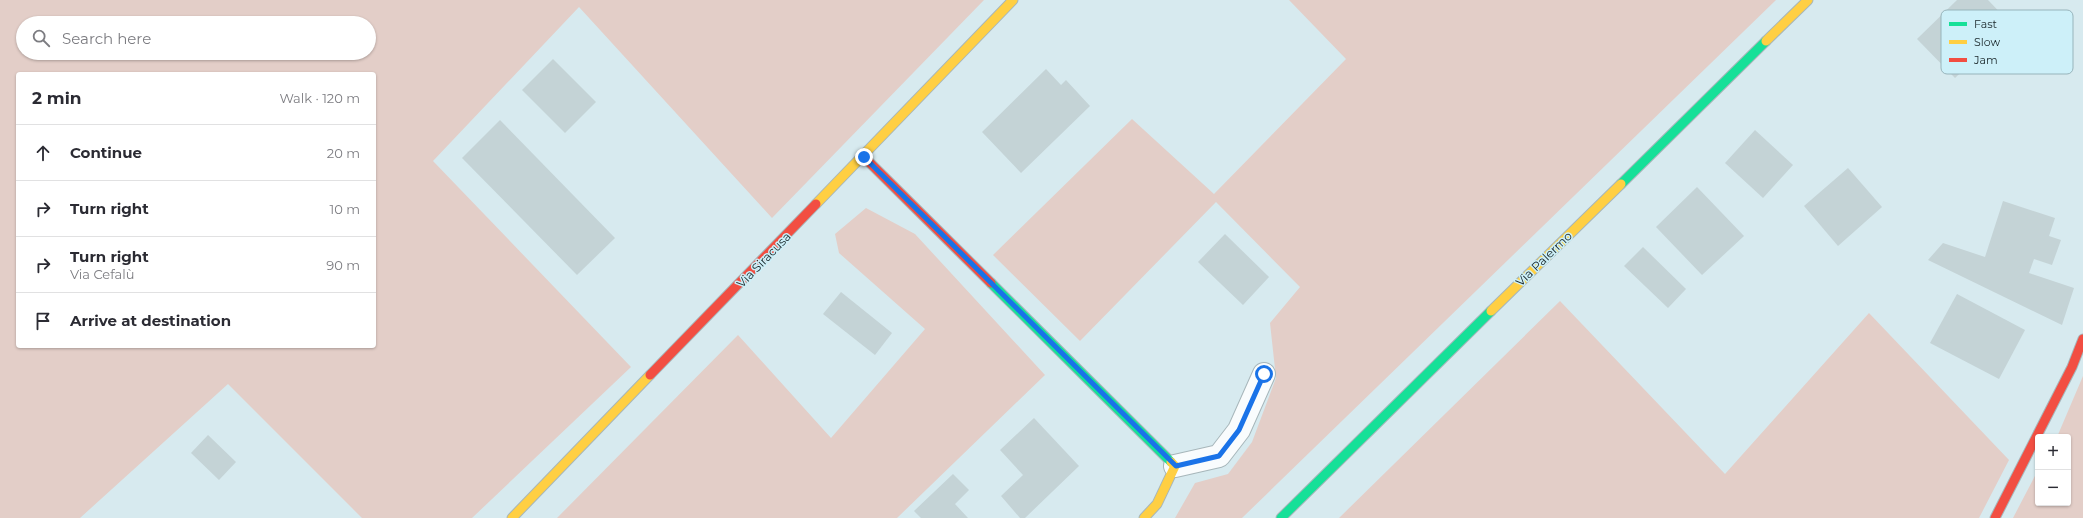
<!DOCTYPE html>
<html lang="en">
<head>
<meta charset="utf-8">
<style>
  body { margin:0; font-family:Montserrat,sans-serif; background:#f7f7f7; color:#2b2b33 }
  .controls { position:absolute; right:12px; bottom:12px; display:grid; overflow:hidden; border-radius:4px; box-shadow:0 1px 3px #0004 }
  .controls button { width:36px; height:36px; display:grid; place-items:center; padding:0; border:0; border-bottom:1px solid #e1e1e2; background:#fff; color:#2b2b33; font:20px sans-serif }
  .stop { position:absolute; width:12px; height:12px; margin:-9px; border:3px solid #1a73e8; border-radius:50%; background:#fff }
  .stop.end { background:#1a73e8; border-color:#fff; box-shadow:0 1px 4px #0008 }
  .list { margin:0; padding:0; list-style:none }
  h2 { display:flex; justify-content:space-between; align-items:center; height:52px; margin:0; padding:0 16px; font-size:17px }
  h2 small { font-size:13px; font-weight:400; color:#7c7c81 }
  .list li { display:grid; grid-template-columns:26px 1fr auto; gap:12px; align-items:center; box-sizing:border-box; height:56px; padding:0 16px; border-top:1px solid #e1e1e2 }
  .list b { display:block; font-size:15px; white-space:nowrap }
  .list p { margin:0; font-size:13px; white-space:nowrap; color:#7c7c81 }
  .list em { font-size:13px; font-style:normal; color:#7c7c81 }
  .icon { flex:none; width:22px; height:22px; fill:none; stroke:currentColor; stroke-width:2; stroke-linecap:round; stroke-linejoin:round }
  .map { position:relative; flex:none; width:2083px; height:518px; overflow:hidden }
  .search { position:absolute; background:#fff; box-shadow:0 1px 3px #0004; left:16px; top:16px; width:360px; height:44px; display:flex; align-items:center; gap:10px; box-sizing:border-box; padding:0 14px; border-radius:22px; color:#7c7c81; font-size:15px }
  .panel { position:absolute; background:#fff; box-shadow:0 1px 3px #0004; left:16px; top:72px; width:360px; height:276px; border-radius:4px }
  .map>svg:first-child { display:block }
  .green { fill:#e3cec8; fill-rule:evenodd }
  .building { fill:#c4d3d6 }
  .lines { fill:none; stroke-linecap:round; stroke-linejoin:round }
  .street-casing { stroke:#a7b6ba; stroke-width:24 }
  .fast-casing { stroke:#a7b6ba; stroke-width:11 }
  .slow-casing { stroke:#a7b6ba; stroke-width:11 }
  .jam-casing { stroke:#a7b6ba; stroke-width:11 }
  .street { stroke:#f9fcfd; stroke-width:22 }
  .fast { stroke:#16e098; stroke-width:9 }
  .slow { stroke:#ffcf43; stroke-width:9 }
  .jam { stroke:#f24e42; stroke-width:9 }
  .route { stroke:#1a73e8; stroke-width:5 }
  .labels { text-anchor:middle; stroke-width:3; stroke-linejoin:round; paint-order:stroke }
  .street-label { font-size:12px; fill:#1a272a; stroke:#cdf0f9 }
  .key { fill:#cdf0f9; stroke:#97b4bb; stroke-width:1 }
  .key-label { font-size:11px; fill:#1a272a }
</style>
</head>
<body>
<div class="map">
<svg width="2083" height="518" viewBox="0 0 2083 518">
  <rect width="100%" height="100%" fill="#d7eaef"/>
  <g class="green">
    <path d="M0 0H984L772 218 579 7 433 161 631 367 472 518H362L228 384 80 518H0ZM23 23H369V53H23ZM18 74H374V346H18Z"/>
    <polygon points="1289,0 1776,0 1242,518 1175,518 1195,483 1228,474 1252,442 1276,378 1270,323 1300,287 1216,202 1080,341 993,255 1132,119 1214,194 1346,59"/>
    <polygon points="866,208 915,234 1045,375 897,518 557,518 738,335 831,438 925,329 839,253 835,234"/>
    <polygon points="1560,301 1725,474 1869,313 2009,460 1979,518 1339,518"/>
    <polygon points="2083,376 2083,518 2013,518 2038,470 2038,503 2068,503 2068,437 2057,437"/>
  </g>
  <g class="building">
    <polygon points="1957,0 1988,0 2011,24 1955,78 1917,39"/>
    <polygon points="553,59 596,102 565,133 522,90"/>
    <polygon points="1046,69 1061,85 1066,80 1090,106 1021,173 982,132"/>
    <polygon points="500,120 615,238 577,275 462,158"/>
    <polygon points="1755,130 1793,165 1763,198 1725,163"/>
    <polygon points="1848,168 1882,207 1838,246 1804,206"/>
    <polygon points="1697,187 1744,236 1702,275 1656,227"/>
    <polygon points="2003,201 2055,218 2049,236 2061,240 2052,265 2034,259 2029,273 2074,288 2062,325 1928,260 1943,243 1985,257"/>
    <polygon points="1225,234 1269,277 1243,305 1198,262"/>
    <polygon points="1643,247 1686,289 1668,308 1624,266"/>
    <polygon points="841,292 892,333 875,355 823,314"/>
    <polygon points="1957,294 2025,330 1999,379 1930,343"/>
    <polygon points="1034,418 1079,466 1025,518 1020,518 1001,496 1023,475 1000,450"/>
    <polygon points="208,435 236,462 219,480 191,453"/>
    <polygon points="953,474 969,490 955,504 968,518 921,518 914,511"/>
  </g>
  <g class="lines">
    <defs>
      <polyline id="street" points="1175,466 1219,456 1239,430 1264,374"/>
      <g id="fast">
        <polyline points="1621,184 1766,41"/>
        <polyline points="991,283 1171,462"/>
        <polyline points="1281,518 1491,311"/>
      </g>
      <g id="slow">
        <polyline points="1766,41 1808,0"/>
        <polyline points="816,204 1013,0"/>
        <polyline points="1491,311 1621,184"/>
        <polyline points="512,518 650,375"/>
        <polyline points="1144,518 1157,504 1175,466 1171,462"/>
      </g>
      <g id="jam">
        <polyline points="864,157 991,283"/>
        <polyline points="650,375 816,204"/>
        <polyline points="1995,518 2072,367 2083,339"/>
      </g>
    </defs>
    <use href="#street" class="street-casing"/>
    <use href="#fast" class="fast-casing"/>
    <use href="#slow" class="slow-casing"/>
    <use href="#jam" class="jam-casing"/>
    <use href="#street" class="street"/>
    <use href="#fast" class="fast"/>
    <use href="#slow" class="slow"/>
    <use href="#jam" class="jam"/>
  </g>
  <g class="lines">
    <polyline class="route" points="864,157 1176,466 1219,456 1239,430 1264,374"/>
  </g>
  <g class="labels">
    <g class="street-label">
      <text transform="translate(1544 259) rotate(-44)" y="4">Via Palermo</text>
      <text transform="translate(764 260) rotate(-46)" y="4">Via Siracusa</text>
    </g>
  </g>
  <rect x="1941" y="10" width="132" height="64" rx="6" class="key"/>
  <rect x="1949" y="22" width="18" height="4" fill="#16e098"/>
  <rect x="1949" y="40" width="18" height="4" fill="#ffcf43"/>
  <rect x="1949" y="58" width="18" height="4" fill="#f24e42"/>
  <g class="key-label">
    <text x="1974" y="28">Fast</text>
    <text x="1974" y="46">Slow</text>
    <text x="1974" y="64">Jam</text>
  </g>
</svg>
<div class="controls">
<button>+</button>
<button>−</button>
</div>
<div class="stop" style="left:1264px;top:374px"></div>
<div class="stop end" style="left:864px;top:157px"></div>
<div class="search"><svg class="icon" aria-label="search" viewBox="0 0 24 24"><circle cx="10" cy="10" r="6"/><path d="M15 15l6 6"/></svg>Search here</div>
<section class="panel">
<h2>2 min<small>Walk · 120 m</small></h2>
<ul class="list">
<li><svg class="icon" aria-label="ahead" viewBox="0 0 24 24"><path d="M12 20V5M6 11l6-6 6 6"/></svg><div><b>Continue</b></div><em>20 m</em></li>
<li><svg class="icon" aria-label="right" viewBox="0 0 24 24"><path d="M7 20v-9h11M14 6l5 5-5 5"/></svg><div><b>Turn right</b></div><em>10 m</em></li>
<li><svg class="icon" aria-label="right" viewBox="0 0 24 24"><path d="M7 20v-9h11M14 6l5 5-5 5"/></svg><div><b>Turn right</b><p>Via Cefalù</p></div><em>90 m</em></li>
<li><svg class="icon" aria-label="arrive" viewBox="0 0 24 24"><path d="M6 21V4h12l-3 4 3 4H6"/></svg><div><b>Arrive at destination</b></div></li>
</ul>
</section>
</div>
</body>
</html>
